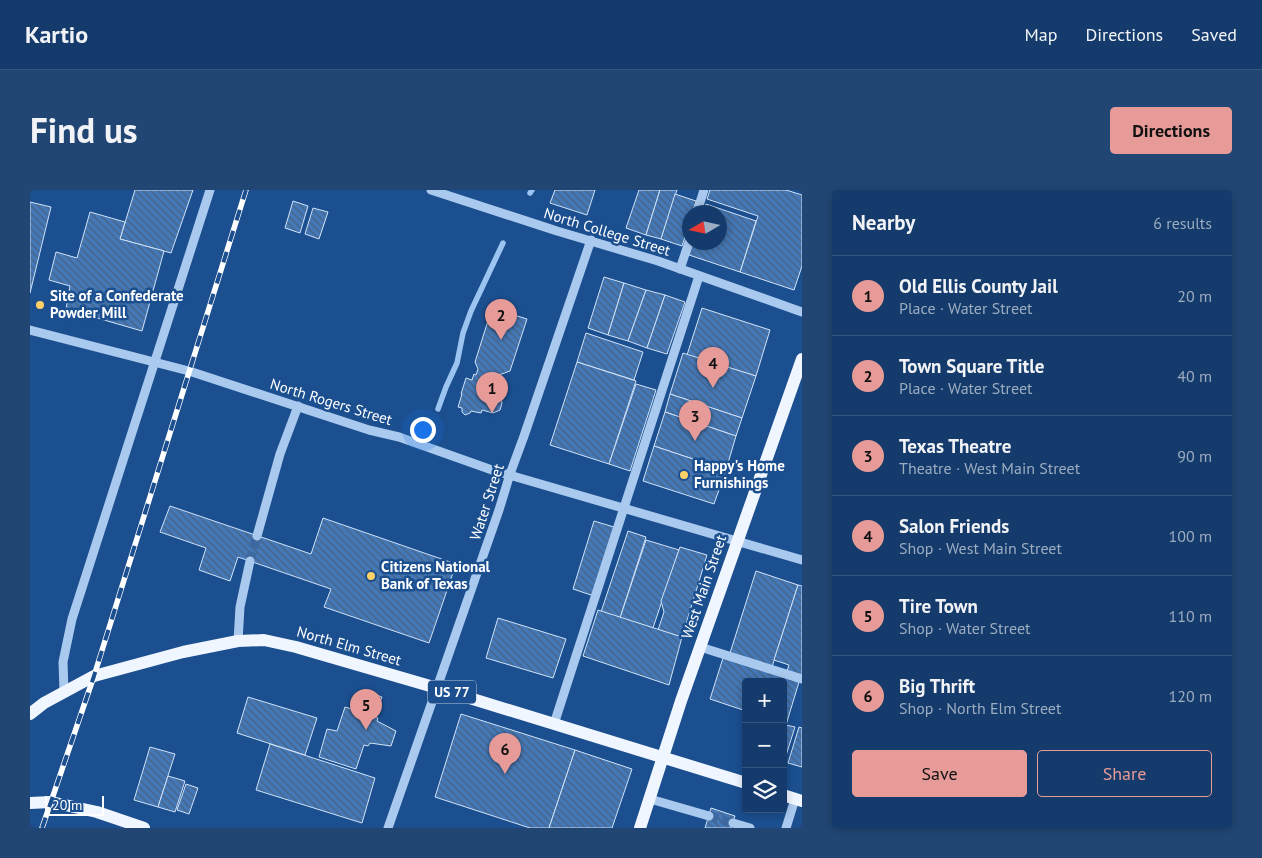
<!DOCTYPE html>
<html lang="en">
<head>
<meta charset="utf-8">
<style>
  body { margin:0; font-family:"PT Sans",sans-serif; background:#214673; color:#f1f3f6 }
  .controls { position:absolute; right:15px; bottom:15px; display:grid; overflow:hidden; border-radius:5px; box-shadow:0 2px 8px #0003 }
  .controls button { width:45px; height:45px; display:grid; place-items:center; padding:0; border:0; border-bottom:1px solid #33557e; background:#143b6b; color:#f1f3f6; font:25px sans-serif }
  .compass { position:absolute; left:652px; top:15px; width:45px; height:45px; border-radius:50%; background:#143b6b; box-shadow:0 2px 8px #0003; rotate:261deg }
  .scale { position:absolute; left:15px; bottom:12px; width:59px; box-sizing:border-box; padding-left:5px; border:2px solid #fff; border-top:0; font-size:14px; line-height:18px; white-space:nowrap; color:#fff; -webkit-text-stroke:4px #1b4f8f; paint-order:stroke }
  .you { position:absolute; left:392px; top:239px; width:18px; height:18px; margin:-12px; border:4px solid #fff; border-radius:50%; background:#1a73e8; box-shadow:0 0 0 8px #1a73e833 }
  .badge { display:grid; place-items:center; width:32px; height:32px; border-radius:50%; background:#e69b98; color:#111; font-size:16px; font-weight:700 }
  .pin { position:absolute; translate:-50% -41px; filter:drop-shadow(0 1px 2px #0008) }
  .pin::after { content:''; position:absolute; top:26px; width:18px; height:15px; background:inherit; clip-path:polygon(0 0,100% 0,50% 100%) }
  .list { margin:0; padding:0; list-style:none }
  h2 { display:flex; justify-content:space-between; align-items:center; height:65px; margin:0; padding:0 20px; font-size:21px }
  h2 small { font-size:16px; font-weight:400; color:#9dadc1 }
  .list li { display:grid; grid-template-columns:32px 1fr auto; gap:15px; align-items:center; box-sizing:border-box; height:80px; padding:0 20px; border-top:1px solid #33557e }
  .list b { display:block; font-size:19px; white-space:nowrap }
  .list p { margin:0; font-size:16px; white-space:nowrap; color:#9dadc1 }
  .list em { font-size:16px; font-style:normal; color:#9dadc1 }
  .actions { display:flex; gap:10px; padding:15px 20px }
  .actions a { flex:1; padding:11px 0; border:1px solid #e69b98; border-radius:5px; text-align:center; font-size:18px; color:#e69b98 }
  .actions .main { background:#e69b98; color:#111 }
  .icon { flex:none; width:28px; height:28px; fill:none; stroke:currentColor; stroke-width:2; stroke-linecap:round; stroke-linejoin:round }
  .map { position:relative; flex:none; width:772px; height:638px; overflow:hidden; border-radius:5px }
  header { display:flex; align-items:center; gap:30px; box-sizing:border-box; height:70px; padding:0 25px; background:#143b6b; border-bottom:1px solid #33557e }
  header strong { font-size:24px }
  nav { display:flex; gap:28px; margin-inline-start:auto; font-size:18px }
  .intro { display:flex; align-items:center; justify-content:space-between; box-sizing:border-box; height:120px; padding:0 30px }
  h1 { margin:0; font-size:35px }
  .button { padding:12px 22px; border-radius:5px; background:#e69b98; color:#111; font-size:18px; font-weight:700 }
  main { display:flex; gap:30px; padding:0 30px }
  aside { flex:1; background:#143b6b; border-radius:5px; box-shadow:0 2px 8px #0003 }
  .map>svg:first-child { display:block }
  .lines { fill:none; stroke-linecap:round; stroke-linejoin:round }
  .stream { stroke:#9cc4f0; stroke-width:5.5 }
  .building { fill:url(#building-back-hatch); stroke:#cfe3fa }
  .minor-tunnel { stroke:#3d69a0; stroke-width:9; stroke-dasharray:9 4.5; stroke-linecap:butt }
  .minor { stroke:#a9c9ee; stroke-width:9 }
  .major { stroke:#f0f6ff; stroke-width:12 }
  .rail-casing { stroke:#fff; stroke-width:5.5 }
  .rail { stroke:#1b4f8f; stroke-width:4; stroke-dasharray:11; stroke-linecap:butt }
  .poi-dot { fill:#ffd166; stroke:#1b4f8f; stroke-width:2 }
  .labels { text-anchor:middle; stroke-width:5; stroke-linejoin:round; paint-order:stroke }
  .shield { fill:#1b4f8f; stroke:#bbcadd; stroke-width:1 }
  .shield-label { font-size:14px; font-weight:bold; fill:#fff }
  .street-label { font-size:15px; fill:#fff; stroke:#1b4f8f }
  .poi-label { font-size:15px; font-weight:bold; fill:#fff; stroke:#1b4f8f; text-anchor:start }
</style>
</head>
<body>
<header>
<strong>Kartio</strong>
<nav><a>Map</a><a>Directions</a><a>Saved</a></nav>
</header>
<div class="intro"><h1>Find us</h1><a class="button">Directions</a></div>
<main>
<div class="map">
<svg width="772" height="638" viewBox="0 0 772 638">
  <defs>
    <pattern id="building-back-hatch" width="6" height="6" patternUnits="userSpaceOnUse" patternTransform="scale(1.25)"><rect width="6" height="6" fill="#4478b7"/><path d="M-1 5l2 2M0 0l6 6M5-1l2 2" fill="none" stroke="#486282"/></pattern>
  </defs>
  <rect width="100%" height="100%" fill="#1b4f8f"/>
  <g class="lines">
    <g class="stream">
      <polyline points="500,3 502,0"/>
      <polyline points="408,219 416,197 427,173 433,143 441,121 473,53"/>
    </g>
  </g>
  <g class="building">
    <polygon points="105,0 163,0 141,63 90,49"/>
    <polygon points="525,0 565,0 557,25 520,13"/>
    <polygon points="609,0 630,0 616,45 596,38"/>
    <polygon points="630,0 647,0 631,49 616,45"/>
    <polygon points="680,0 756,0 772,5 772,76 764,100 710,82 728,26 677,9"/>
    <polygon points="645,4 666,11 663,22 660,22 660,32 652,56 631,49"/>
    <polygon points="263,11 278,16 270,43 255,38"/>
    <polygon points="0,12 21,17 0,103"/>
    <polygon points="676,14 726,31 710,82 659,65 663,52 690,52 690,22 673,22"/>
    <polygon points="283,18 298,22 289,49 275,44"/>
    <polygon points="60,22 95,32 90,49 134,61 112,141 36,119 40,96 19,90 26,62 47,68"/>
    <polygon points="574,87 594,93 578,145 558,138"/>
    <polygon points="594,93 616,100 598,151 578,145"/>
    <polygon points="616,100 635,105 617,158 598,151"/>
    <polygon points="635,105 655,112 637,164 617,158"/>
    <polygon points="462,118 497,129 480,181 469,185 467,190 471,191 465,204 471,206 472,213 470,220 463,223 452,220 451,223 441,221 440,223 435,225 432,222 432,218 428,217 432,204 431,204 436,188 442,190 444,184 446,185 448,179 445,172"/>
    <polygon points="672,118 740,140 726,186 657,165"/>
    <polygon points="556,143 613,162 604,190 547,172"/>
    <polygon points="653,163 726,186 712,228 640,204"/>
    <polygon points="547,172 606,191 579,274 520,255"/>
    <polygon points="606,194 626,200 600,281 579,274"/>
    <polygon points="640,204 712,228 706,246 635,222"/>
    <polygon points="635,222 706,246 696,280 624,256"/>
    <polygon points="624,256 696,280 684,314 613,291"/>
    <polygon points="140,316 281,364 293,328 426,374 399,453 294,417 301,399 208,367 200,391 169,380 176,358 130,342"/>
    <polygon points="564,331 584,337 564,406 543,399"/>
    <polygon points="598,341 616,347 590,428 571,422"/>
    <polygon points="616,350 649,360 623,438 590,428"/>
    <polygon points="650,357 677,365 652,447 628,440 634,422 631,411"/>
    <polygon points="726,381 768,395 742,477 700,463"/>
    <polygon points="768,395 772,396 772,486 757,481 759,475 744,470"/>
    <polygon points="568,420 652,447 639,495 553,466"/>
    <polygon points="468,428 536,449 523,488 456,468"/>
    <polygon points="693,468 769,492 756,535 765,537 753,575 753,492 716,492 716,521 680,509"/>
    <polygon points="339,502 352,507 344,527 348,528 347,531 366,541 361,556 340,553 338,556 334,555 326,579 289,567 297,539 307,541 315,517 332,522"/>
    <polygon points="218,507 287,528 275,565 207,543"/>
    <polygon points="431,524 545,560 519,638 500,638 405,607"/>
    <polygon points="769,537 772,538 772,577 758,573"/>
    <polygon points="240,554 345,588 332,633 226,600"/>
    <polygon points="120,557 145,564 128,617 104,610"/>
    <polygon points="545,560 602,579 582,638 519,638"/>
    <polygon points="138,586 155,591 145,622 128,617"/>
    <polygon points="156,594 168,598 159,624 147,620"/>
    <polygon points="681,618 705,626 701,638 675,638"/>
  </g>
  <g class="lines">
    <g class="minor-tunnel">
      <polyline points="220,371 227,346"/>
      <polyline points="679,626 703,633"/>
    </g>
    <g class="minor">
      <polyline points="401,0 527,41 628,71 772,122"/>
      <polyline points="667,22 674,0"/>
      <polyline points="650,79 660,49"/>
      <polyline points="0,140 159,181 339,240 369,247 462,280 772,370"/>
      <polyline points="227,346 250,264 268,216"/>
      <polyline points="208,451 210,417 220,371"/>
      <polyline points="670,457 772,489"/>
      <polyline points="34,502 33,472 42,429 180,0"/>
      <polyline points="524,534 669,86"/>
      <polyline points="620,609 679,626"/>
      <polyline points="703,633 720,638"/>
      <polyline points="358,638 469,320 480,284 494,246 561,50"/>
      <polyline points="756,638 765,609"/>
    </g>
    <g class="major">
      <polyline points="0,524 14,513 64,486 153,462 208,451 234,450 266,457 407,498 716,593"/>
      <polyline points="753,605 772,611"/>
      <polyline points="0,613 21,612 67,622 114,638"/>
      <polyline points="610,638 651,511 772,169"/>
    </g>
    <defs>
      <polyline id="rail" points="12,638 64,486 216,0"/>
    </defs>
    <use href="#rail" class="rail-casing"/>
    <use href="#rail" class="rail"/>
  </g>
  <g class="poi-dot">
    <circle cx="10" cy="115" r="5"/>
    <circle cx="654" cy="285" r="5"/>
    <circle cx="341" cy="386" r="5"/>
  </g>
  <g class="labels">
    <rect class="shield" x="398" y="490.5" width="48" height="23" rx="4"/>
    <g class="shield-label">
      <text x="422" y="507">US 77</text>
    </g>
    <g class="street-label">
      <text transform="translate(577 42) rotate(17)" y="5">North College Street</text>
      <text transform="translate(301 212) rotate(17)" y="5">North Rogers Street</text>
      <text transform="translate(457 312) rotate(-72)" y="5">Water Street</text>
      <text transform="translate(674 397) rotate(-71)" y="5">West Main Street</text>
      <text transform="translate(319 456) rotate(16)" y="5">North Elm Street</text>
    </g>
    <g class="poi-label">
      <text x="20" y="111">Site of a Confederate<tspan x="20" dy="17">Powder Mill</tspan></text>
      <text x="664" y="281">Happy's Home<tspan x="664" dy="17">Furnishings</tspan></text>
      <text x="351" y="382">Citizens National<tspan x="351" dy="17">Bank of Texas</tspan></text>
    </g>
  </g>
</svg>
<div class="controls">
<button>+</button>
<button>−</button>
<button><svg class="icon" aria-label="layers" viewBox="0 0 24 24"><path d="M12 4l9 5-9 5-9-5zM3 14l9 5 9-5"/></svg></button>
</div>
<svg class="compass" viewBox="-18 -18 36 36"><path d="M0-13l5 13h-10z" fill="#e53935"/><path d="M0 13l5-13h-10z" fill="#9dadc1"/></svg>
<div class="scale">20 m</div>
<div class="you"></div>
<div class="pin badge" style="left:462px;top:223px">1</div>
<div class="pin badge" style="left:471px;top:150px">2</div>
<div class="pin badge" style="left:665px;top:251px">3</div>
<div class="pin badge" style="left:683px;top:198px">4</div>
<div class="pin badge" style="left:336px;top:540px">5</div>
<div class="pin badge" style="left:475px;top:584px">6</div>
</div>
<aside>
<h2>Nearby<small>6 results</small></h2>
<ul class="list">
<li><span class="badge">1</span><div><b>Old Ellis County Jail</b><p>Place · Water Street</p></div><em>20 m</em></li>
<li><span class="badge">2</span><div><b>Town Square Title</b><p>Place · Water Street</p></div><em>40 m</em></li>
<li><span class="badge">3</span><div><b>Texas Theatre</b><p>Theatre · West Main Street</p></div><em>90 m</em></li>
<li><span class="badge">4</span><div><b>Salon Friends</b><p>Shop · West Main Street</p></div><em>100 m</em></li>
<li><span class="badge">5</span><div><b>Tire Town</b><p>Shop · Water Street</p></div><em>110 m</em></li>
<li><span class="badge">6</span><div><b>Big Thrift</b><p>Shop · North Elm Street</p></div><em>120 m</em></li>
</ul>
<div class="actions"><a class="main">Save</a><a>Share</a></div>
</aside>
</main>
</body>
</html>
